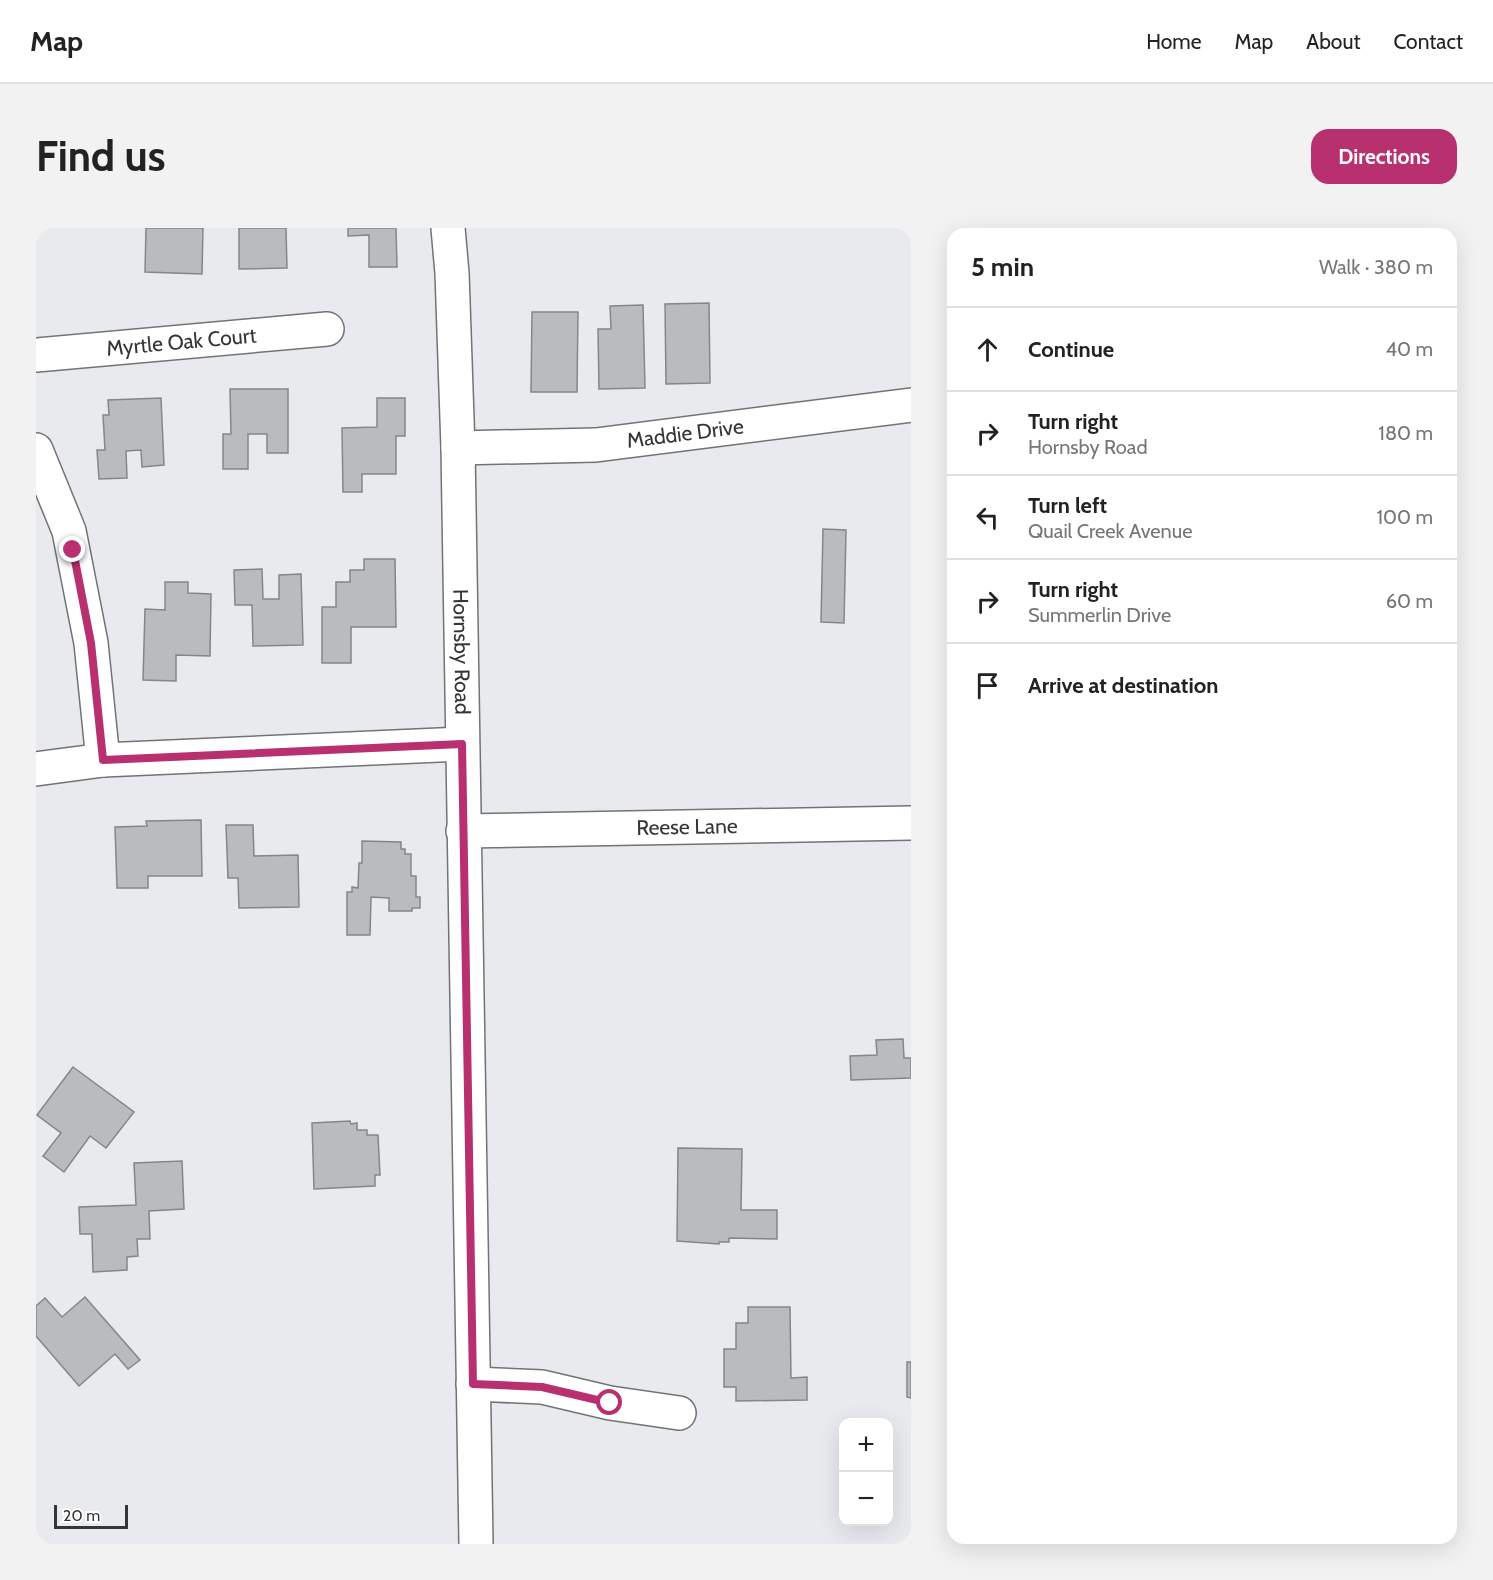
<!DOCTYPE html>
<html lang="en">
<head>
<meta charset="utf-8">
<style>
  body { margin:0; font-family:Cabin,sans-serif; background:#f2f2f2; color:#222 }
  .controls { position:absolute; right:18px; bottom:18px; display:grid; overflow:hidden; border-radius:12px; box-shadow:0 6px 24px #0002 }
  .controls button { width:54px; height:54px; display:grid; place-items:center; padding:0; border:0; border-bottom:2px solid #e0e0e0; background:#fff; color:#222; font:30px sans-serif }
  .scale { position:absolute; left:18px; bottom:15px; width:74px; box-sizing:border-box; padding-left:6px; border:3px solid #343536; border-top:0; font-size:16px; line-height:21px; white-space:nowrap; color:#343536; -webkit-text-stroke:4px #fff; paint-order:stroke }
  .stop { position:absolute; width:18px; height:18px; margin:-14px; border:4px solid #b8306f; border-radius:50%; background:#fff }
  .stop.end { background:#b8306f; border-color:#fff; box-shadow:0 2px 6px #0008 }
  .list { margin:0; padding:0; list-style:none }
  h2 { display:flex; justify-content:space-between; align-items:center; height:78px; margin:0; padding:0 24px; font-size:26px }
  h2 small { font-size:20px; font-weight:400; color:#767676 }
  .list li { display:grid; grid-template-columns:39px 1fr auto; gap:18px; align-items:center; box-sizing:border-box; height:84px; padding:0 24px; border-top:2px solid #e0e0e0 }
  .list b { display:block; font-size:22px; white-space:nowrap }
  .list p { margin:0; font-size:20px; white-space:nowrap; color:#767676 }
  .list em { font-size:20px; font-style:normal; color:#767676 }
  .icon { flex:none; width:33px; height:33px; fill:none; stroke:currentColor; stroke-width:2; stroke-linecap:round; stroke-linejoin:round }
  .map { position:relative; flex:none; width:875px; height:1316px; overflow:hidden; border-radius:18px }
  header { display:flex; align-items:center; gap:36px; box-sizing:border-box; height:84px; padding:0 30px; background:#fff; border-bottom:2px solid #e0e0e0 }
  header strong { font-size:28px }
  nav { display:flex; gap:33px; margin-inline-start:auto; font-size:21px }
  .intro { display:flex; align-items:center; justify-content:space-between; box-sizing:border-box; height:144px; padding:0 36px }
  h1 { margin:0; font-size:42px }
  .button { padding:15px 27px; border-radius:18px; background:#b8306f; color:#fff; font-size:21px; font-weight:700 }
  main { display:flex; gap:36px; padding:0 36px }
  aside { flex:1; background:#fff; border-radius:18px; box-shadow:0 6px 24px #0002 }
  .map>svg:first-child { display:block }
  .building { fill:#b9bbbf; stroke:#84868a; stroke-width:1.5 }
  .lines { fill:none; stroke-linecap:round; stroke-linejoin:round }
  .minor-casing { stroke:#727377; stroke-width:36 }
  .minor { stroke:#fff; stroke-width:33 }
  .route { stroke:#b8306f; stroke-width:8 }
  .labels { text-anchor:middle; stroke-width:5; stroke-linejoin:round; paint-order:stroke }
  .street-label { font-size:21px; fill:#343536; stroke:#fff }
</style>
</head>
<body>
<header>
<strong>Map</strong>
<nav><a>Home</a><a>Map</a><a>About</a><a>Contact</a></nav>
</header>
<div class="intro"><h1>Find us</h1><a class="button">Directions</a></div>
<main>
<div class="map">
<svg width="875" height="1316" viewBox="0 0 875 1316">
  <rect width="100%" height="100%" fill="#e8eaee"/>
  <g class="building">
    <polygon points="110,0 167,0 166,46 109,44"/>
    <polygon points="203,0 250,0 251,40 203,41"/>
    <polygon points="312,0 360,0 361,39 333,39 333,7 312,8"/>
    <polygon points="673,75 674,155 630,156 629,76"/>
    <polygon points="607,77 609,160 563,161 562,101 575,101 574,78"/>
    <polygon points="496,84 542,84 541,164 495,164"/>
    <polygon points="194,161 252,161 252,225 231,225 231,206 212,206 212,241 187,241 187,206 195,206"/>
    <polygon points="125,170 128,237 106,239 105,222 90,223 91,250 63,251 61,222 69,222 67,187 73,187 72,172"/>
    <polygon points="341,170 369,170 369,208 360,208 360,246 326,246 326,264 307,264 306,200 341,199"/>
    <polygon points="787,301 810,302 808,395 785,394"/>
    <polygon points="328,331 359,331 360,399 315,399 315,435 286,435 286,379 300,379 300,354 314,354 314,342 328,342"/>
    <polygon points="226,341 227,371 243,371 243,347 265,346 267,417 217,418 216,377 199,377 198,342"/>
    <polygon points="129,354 152,354 152,365 175,366 174,428 140,427 140,453 107,452 109,381 129,382"/>
    <polygon points="165,592 166,648 112,648 112,660 81,660 79,599 111,598 110,593"/>
    <polygon points="190,597 217,597 218,628 262,627 263,679 203,680 202,650 192,650"/>
    <polygon points="326,613 365,614 365,621 369,621 369,626 375,626 375,648 380,648 380,669 384,669 384,680 376,680 376,683 353,683 353,670 335,669 334,707 311,707 311,664 316,664 316,659 322,660 323,635 326,635"/>
    <polygon points="867,811 868,830 875,830 875,850 815,852 814,828 841,827 840,812"/>
    <polygon points="37,839 98,884 70,920 54,908 28,944 7,928 25,905 1,887"/>
    <polygon points="314,893 315,896 321,895 321,902 331,902 331,907 342,907 344,947 339,947 339,958 278,961 276,895"/>
    <polygon points="642,920 706,921 705,982 741,982 741,1011 693,1010 693,1014 683,1014 683,1016 641,1013"/>
    <polygon points="146,933 148,981 113,983 114,1011 101,1011 102,1028 91,1029 91,1042 57,1044 56,1006 44,1006 43,979 100,977 98,935"/>
    <polygon points="49,1069 104,1132 92,1141 79,1126 43,1158 0,1108 0,1078 9,1070 26,1089"/>
    <polygon points="712,1079 754,1079 755,1150 771,1149 771,1172 700,1173 700,1159 688,1159 688,1121 700,1121 700,1095 712,1095"/>
    <polygon points="871,1134 875,1134 875,1170 871,1169"/>
  </g>
  <g class="lines">
    <defs>
      <g id="minor">
        <path id="s1" d="M412 0 416 45 422 220 440 1316"/>
        <path id="s2" d="M0 127 291 101"/>
        <path id="s3" d="M422 220 560 217 875 177"/>
        <polyline points="0,222 33,303 55,415 67,532"/>
        <polyline points="0,541 67,532 426,516"/>
        <path id="s4" d="M427 603 875 595"/>
        <polyline points="437,1156 506,1159 574,1175 643,1185"/>
      </g>
    </defs>
    <use href="#minor" class="minor-casing"/>
    <use href="#minor" class="minor"/>
  </g>
  <g class="lines">
    <polyline class="route" points="37,322 55,415 67,532 426,516 437,1156 506,1159 574,1175"/>
  </g>
  <g class="labels">
    <g class="street-label">
      <text dy="7" stroke="none"><textPath href="#s2" startOffset="146">Myrtle Oak Court</textPath></text>
      <text dy="7" stroke="none"><textPath href="#s3" startOffset="228">Maddie Drive</textPath></text>
      <text dy="7" stroke="none"><textPath href="#s1" startOffset="424">Hornsby Road</textPath></text>
      <text dy="7" stroke="none"><textPath href="#s4" startOffset="224">Reese Lane</textPath></text>
    </g>
  </g>
</svg>
<div class="controls">
<button>+</button>
<button>−</button>
</div>
<div class="scale">20 m</div>
<div class="stop" style="left:574px;top:1175px"></div>
<div class="stop end" style="left:37px;top:322px"></div>
</div>
<aside>
<h2>5 min<small>Walk · 380 m</small></h2>
<ul class="list">
<li><svg class="icon" aria-label="ahead" viewBox="0 0 24 24"><path d="M12 20V5M6 11l6-6 6 6"/></svg><div><b>Continue</b></div><em>40 m</em></li>
<li><svg class="icon" aria-label="right" viewBox="0 0 24 24"><path d="M7 20v-9h11M14 6l5 5-5 5"/></svg><div><b>Turn right</b><p>Hornsby Road</p></div><em>180 m</em></li>
<li><svg class="icon" aria-label="left" viewBox="0 0 24 24"><path d="M17 20v-9H6M10 6l-5 5 5 5"/></svg><div><b>Turn left</b><p>Quail Creek Avenue</p></div><em>100 m</em></li>
<li><svg class="icon" aria-label="right" viewBox="0 0 24 24"><path d="M7 20v-9h11M14 6l5 5-5 5"/></svg><div><b>Turn right</b><p>Summerlin Drive</p></div><em>60 m</em></li>
<li><svg class="icon" aria-label="arrive" viewBox="0 0 24 24"><path d="M6 21V4h12l-3 4 3 4H6"/></svg><div><b>Arrive at destination</b></div></li>
</ul>
</aside>
</main>
</body>
</html>
